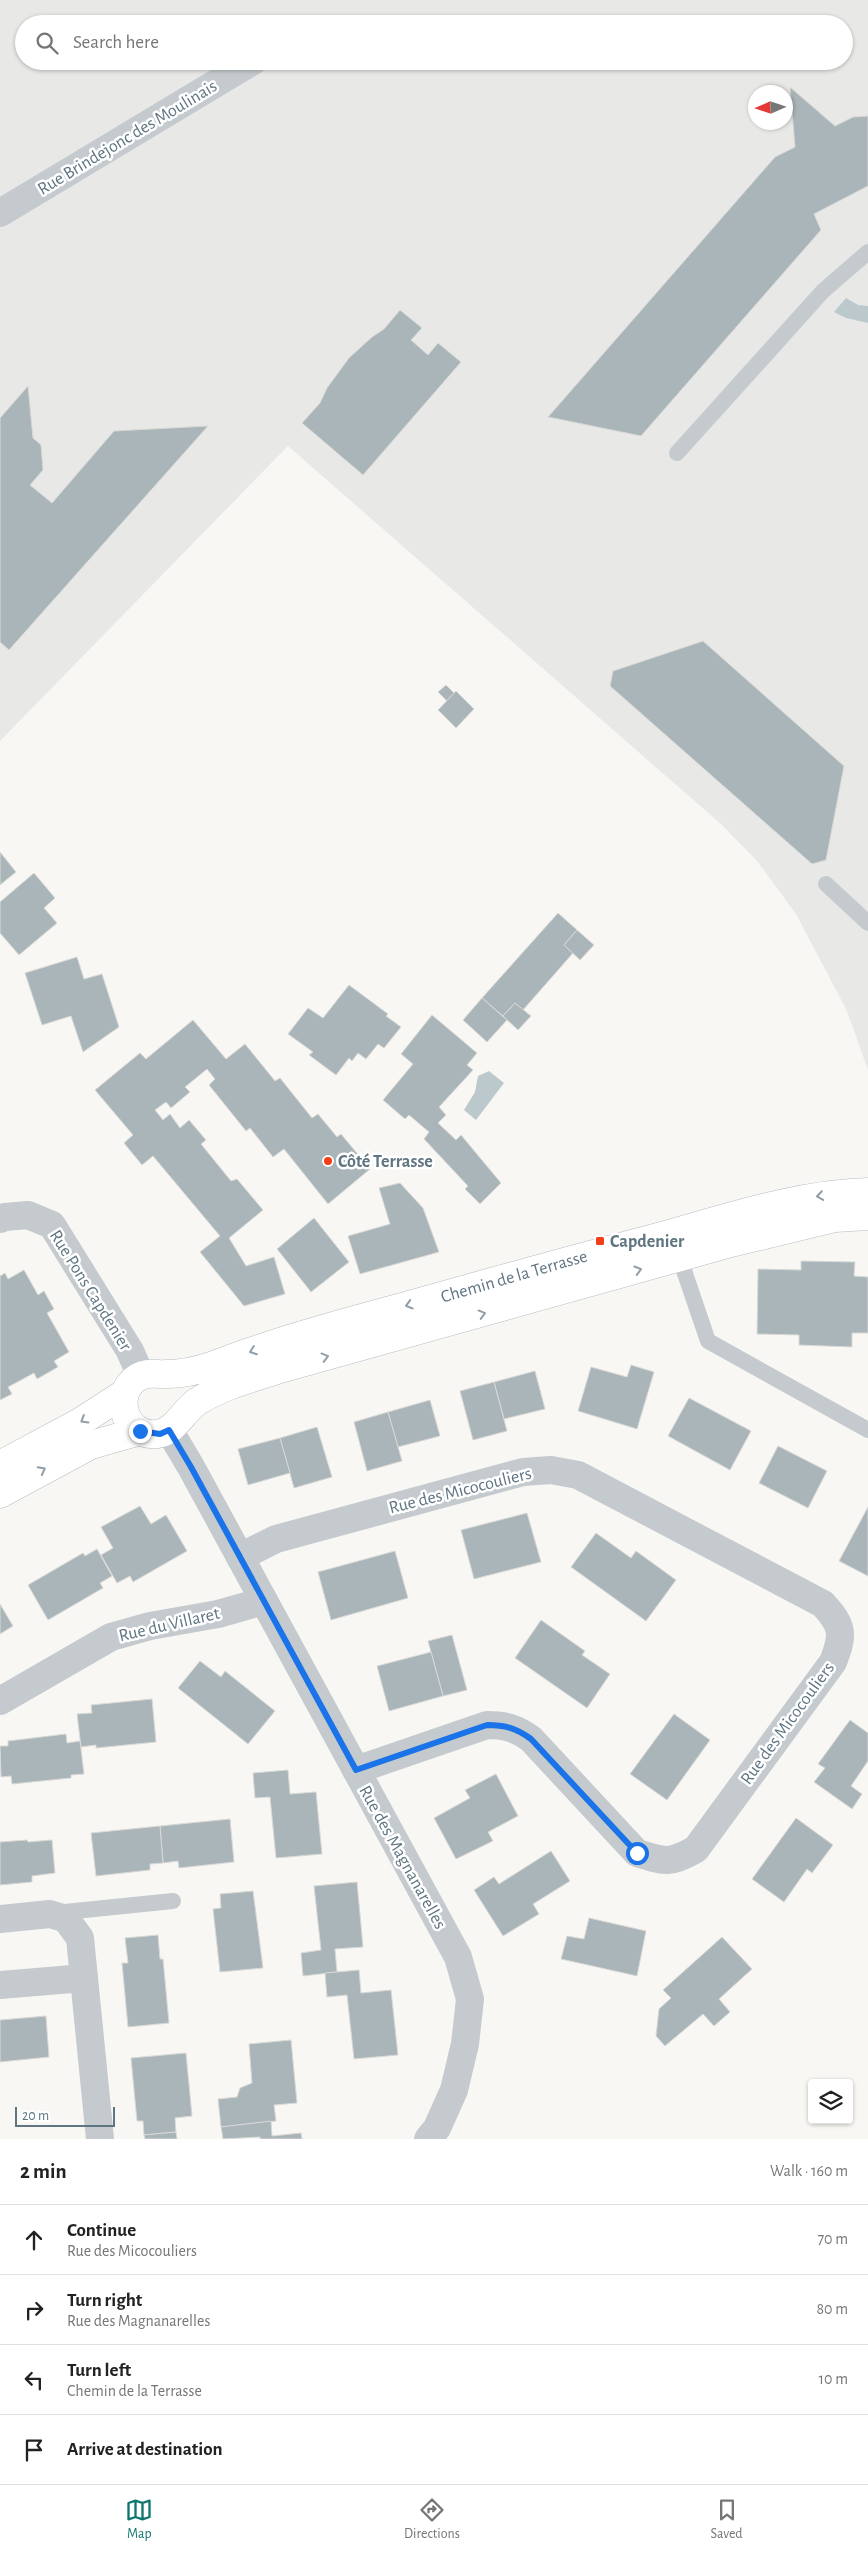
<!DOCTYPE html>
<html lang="en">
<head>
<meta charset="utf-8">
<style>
  body { margin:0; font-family:"Alegreya Sans",sans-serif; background:#f2f2f2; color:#222 }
  .controls { position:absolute; right:15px; bottom:15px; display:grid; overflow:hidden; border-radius:5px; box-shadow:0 1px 4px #0004 }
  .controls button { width:45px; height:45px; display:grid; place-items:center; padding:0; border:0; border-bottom:1px solid #e0e0e0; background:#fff; color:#222; font:25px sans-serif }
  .compass { position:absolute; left:748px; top:85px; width:45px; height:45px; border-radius:50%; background:#fff; box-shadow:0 1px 4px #0004; rotate:267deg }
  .scale { position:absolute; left:15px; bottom:12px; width:100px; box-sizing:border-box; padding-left:5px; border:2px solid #5f7582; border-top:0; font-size:14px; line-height:18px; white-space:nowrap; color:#5f7582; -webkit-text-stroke:4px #fff; paint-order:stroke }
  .stop { position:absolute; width:15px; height:15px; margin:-11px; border:4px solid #1a73e8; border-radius:50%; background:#fff }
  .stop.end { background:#1a73e8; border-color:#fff; box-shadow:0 1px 5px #0008 }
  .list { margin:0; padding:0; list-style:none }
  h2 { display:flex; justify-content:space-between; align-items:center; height:65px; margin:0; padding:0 20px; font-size:21px }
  h2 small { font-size:16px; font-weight:400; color:#767676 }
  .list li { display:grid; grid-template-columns:32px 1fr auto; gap:15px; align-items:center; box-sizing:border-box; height:70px; padding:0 20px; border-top:1px solid #e0e0e0 }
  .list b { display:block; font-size:19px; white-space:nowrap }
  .list p { margin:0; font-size:16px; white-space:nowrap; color:#767676 }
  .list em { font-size:16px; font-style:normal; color:#767676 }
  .icon { flex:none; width:28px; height:28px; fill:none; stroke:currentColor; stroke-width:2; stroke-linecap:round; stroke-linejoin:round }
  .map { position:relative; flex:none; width:868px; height:2139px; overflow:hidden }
  .search { position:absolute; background:#fff; box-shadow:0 1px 4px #0004; left:15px; right:15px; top:15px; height:55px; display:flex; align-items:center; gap:12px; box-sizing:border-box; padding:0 18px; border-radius:28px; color:#767676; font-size:19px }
  .sheet { height:345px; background:#fff }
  nav { display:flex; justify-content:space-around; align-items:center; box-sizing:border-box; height:70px; border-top:1px solid #e0e0e0; background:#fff; font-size:14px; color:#767676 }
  nav a { display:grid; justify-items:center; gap:2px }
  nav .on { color:#0f766e }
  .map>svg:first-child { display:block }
  .built { fill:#e8e9e7; fill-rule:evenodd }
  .water { fill:#bbc9cd }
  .building { fill:#aab5ba; stroke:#d9d9d6 }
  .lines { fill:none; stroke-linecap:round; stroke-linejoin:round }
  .secondary-casing { stroke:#b6bdc1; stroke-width:29 }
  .lane { stroke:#c4cacd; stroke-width:16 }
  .street { stroke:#c4cacd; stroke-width:28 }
  .secondary { stroke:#fff; stroke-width:28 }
  .oneway { stroke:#8f9ea8 }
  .route { stroke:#1a73e8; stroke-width:6 }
  .poi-dot { fill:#f33e18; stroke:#fff; stroke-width:2 }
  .labels { text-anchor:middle; stroke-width:5; stroke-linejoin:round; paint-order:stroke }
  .street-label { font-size:18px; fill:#5f7582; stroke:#fff }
  .poi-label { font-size:18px; font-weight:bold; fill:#5f7582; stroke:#fff; text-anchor:start }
</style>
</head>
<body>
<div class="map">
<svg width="868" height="2139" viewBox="0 0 868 2139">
  <rect width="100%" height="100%" fill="#f8f7f4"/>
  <path class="built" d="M0 0H868V1070L847 1011 796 914 757 861 722 825 288 446 0 741ZM24 24H844V61H24ZM756 92H786V122H756Z"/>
  <g class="water">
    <polygon points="846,298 858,305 868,306 868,323 846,318 834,312"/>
    <polygon points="489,1071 504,1083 476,1120 464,1110 475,1092 478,1076"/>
  </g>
  <g class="building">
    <polygon points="790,87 835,126 853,117 868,116 868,186 814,214 821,230 641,436 548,417 775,157 795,147"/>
    <polygon points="400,310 422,328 411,340 428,355 438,343 461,362 363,475 302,423 320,403 327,388 349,358 372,337 384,329"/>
    <polygon points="28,386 33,438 41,445 43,470 30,485 52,503 114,431 208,426 9,650 0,642 0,418"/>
    <polygon points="703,641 844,766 826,860 812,864 610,686 613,671"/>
    <polygon points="446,685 454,693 447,701 438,692"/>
    <polygon points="456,691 474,709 456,728 438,710"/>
    <polygon points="0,852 16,872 0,885"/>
    <polygon points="34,873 55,898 44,908 57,923 19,955 0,933 0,902"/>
    <polygon points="558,913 577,930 564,945 573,953 523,1010 515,1003 503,1016 482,998"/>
    <polygon points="577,930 594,945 580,960 564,945"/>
    <polygon points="77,957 84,979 102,974 119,1027 83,1052 71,1016 42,1025 25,973"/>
    <polygon points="349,985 388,1014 386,1016 401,1027 384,1048 378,1044 366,1059 358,1053 352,1061 349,1058 336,1075 309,1055 313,1052 288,1034 308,1008 323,1018"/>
    <polygon points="482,998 507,1020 487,1042 463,1020"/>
    <polygon points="515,1003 531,1016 518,1030 503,1016"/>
    <polygon points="432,1015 477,1053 467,1065 473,1070 439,1107 446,1115 438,1123 456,1140 461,1135 501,1183 480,1204 465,1189 468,1186 424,1139 429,1132 409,1115 405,1119 383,1100 413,1064 401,1054"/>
    <polygon points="193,1020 226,1059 245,1044 275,1081 280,1078 312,1118 318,1114 337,1137 341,1134 370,1169 328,1204 284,1149 273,1157 250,1128 246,1131 209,1085 215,1079 207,1069 185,1087 190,1092 171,1108 166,1102 155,1110 163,1120 170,1114 180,1128 189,1120 206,1140 201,1144 231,1181 237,1179 263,1210 229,1238 246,1266 274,1257 285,1294 244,1306 200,1252 220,1236 153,1156 142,1165 124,1143 133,1135 95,1090 140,1053 146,1059"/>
    <polygon points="400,1183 423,1208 439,1252 360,1274 348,1236 390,1224 379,1188"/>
    <polygon points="314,1218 349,1262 311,1292 277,1249"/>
    <polygon points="801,1261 855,1262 854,1276 868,1277 868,1333 852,1333 852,1347 799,1345 799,1335 757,1334 758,1269 801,1270"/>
    <polygon points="24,1270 38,1295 44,1291 54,1309 47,1313 69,1352 54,1361 58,1367 37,1379 34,1373 8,1387 12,1394 0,1400 0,1276 5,1273 8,1279"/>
    <polygon points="631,1365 654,1372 637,1429 578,1411 591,1367 627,1377"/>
    <polygon points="535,1371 545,1409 504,1419 494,1382"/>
    <polygon points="494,1382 507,1431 473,1440 460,1391"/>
    <polygon points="689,1398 751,1431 730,1470 668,1436"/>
    <polygon points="430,1400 440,1436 398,1447 388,1412"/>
    <polygon points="388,1412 402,1461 367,1471 354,1422"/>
    <polygon points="317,1427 332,1477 294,1488 280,1438"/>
    <polygon points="280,1438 290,1473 248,1485 238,1449"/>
    <polygon points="778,1446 827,1471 808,1508 759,1483"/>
    <polygon points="140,1506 151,1524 166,1515 187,1551 133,1582 130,1576 117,1583 101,1555 113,1548 101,1527"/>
    <polygon points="868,1507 868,1576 839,1561"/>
    <polygon points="527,1513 541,1562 474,1579 461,1530"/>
    <polygon points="596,1533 631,1558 636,1551 676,1580 646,1621 571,1567"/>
    <polygon points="97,1549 112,1576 100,1583 103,1588 48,1620 28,1585 83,1553 85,1556"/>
    <polygon points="395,1551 408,1598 331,1620 318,1572"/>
    <polygon points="0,1604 13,1626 0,1634"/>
    <polygon points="541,1620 585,1651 582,1655 610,1674 587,1708 515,1658"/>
    <polygon points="452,1635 467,1690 443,1696 428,1641"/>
    <polygon points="431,1652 443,1696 389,1711 377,1666"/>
    <polygon points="200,1661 221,1677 225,1671 275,1711 248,1744 178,1688"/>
    <polygon points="152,1699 156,1742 96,1748 96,1745 81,1747 77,1714 92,1713 91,1705"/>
    <polygon points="674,1714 710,1740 667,1800 630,1774"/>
    <polygon points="850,1720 868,1733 868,1761 851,1786 862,1794 852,1809 814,1782 825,1768 818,1764"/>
    <polygon points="66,1734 67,1743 80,1741 84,1774 71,1775 71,1778 12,1784 11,1776 1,1777 0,1746 8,1746 8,1741"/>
    <polygon points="288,1770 290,1794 316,1792 322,1854 276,1858 270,1797 255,1798 253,1773"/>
    <polygon points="496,1774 518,1816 488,1832 493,1841 456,1859 434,1818 470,1798 465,1790"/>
    <polygon points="796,1818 833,1845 812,1873 807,1869 784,1902 752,1879"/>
    <polygon points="230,1819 234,1862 179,1868 178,1861 163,1863 160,1826"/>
    <polygon points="160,1826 163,1863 150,1864 150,1870 96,1876 91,1833"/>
    <polygon points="27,1840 28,1842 52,1840 55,1873 32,1876 32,1882 0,1885 0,1842"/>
    <polygon points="551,1851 570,1881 533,1904 539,1914 503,1936 474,1890 494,1877 499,1884"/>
    <polygon points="357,1882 363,1947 335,1949 337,1972 303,1976 301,1953 321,1950 314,1886"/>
    <polygon points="253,1891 263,1968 220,1972 213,1909 221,1908 220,1894"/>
    <polygon points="589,1918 646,1931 637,1976 561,1959 567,1936 584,1939"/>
    <polygon points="158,1935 160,1959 163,1959 169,2023 128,2027 122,1963 128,1963 125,1938"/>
    <polygon points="722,1937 752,1969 719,1999 730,2012 714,2026 703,2014 665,2046 656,2036 659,2009 671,1998 663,1990"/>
    <polygon points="359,1970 361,1993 391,1990 398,2055 354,2059 347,1995 327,1997 325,1973"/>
    <polygon points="46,2016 49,2057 0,2062 0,2020"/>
    <polygon points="291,2040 297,2103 274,2105 276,2121 221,2127 218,2099 237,2097 240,2088 252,2083 249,2044"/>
    <polygon points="186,2053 192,2116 175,2118 176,2132 144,2135 143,2121 137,2121 131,2058"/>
    <polygon points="271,2121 272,2136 301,2133 302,2139 260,2139 260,2137 223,2139 221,2127"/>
    <polygon points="176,2132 177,2139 145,2139 144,2135"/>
  </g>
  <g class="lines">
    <defs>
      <g id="secondary">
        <path d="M868 1192C793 1194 719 1221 647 1240 569 1260 491 1282 413 1304 363 1318 311 1331 262 1348 244 1353 228 1360 211 1366 196 1371 182 1374 167 1374 158 1375 152 1372 143 1375 110 1387 122 1438 157 1434 175 1432 183 1411 198 1401 222 1386 253 1378 280 1369L727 1244 835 1218 868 1216"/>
        <polyline points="0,1465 80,1422 125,1393"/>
        <polyline points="0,1494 91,1445 140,1431"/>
      </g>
    </defs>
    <use href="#secondary" class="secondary-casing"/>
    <g class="lane">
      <polyline points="677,453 823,291 868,252"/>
      <polyline points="826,884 868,923"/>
      <polyline points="677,1250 708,1341 868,1430"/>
      <polyline points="55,1913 173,1901"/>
    </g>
    <g class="street">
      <polyline points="0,213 253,61"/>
      <polyline points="0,1219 5,1217 28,1215 52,1225 130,1351 141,1376"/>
      <polyline points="169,1430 191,1467 458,1957 470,1999 465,2044 454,2090 437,2128 428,2139"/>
      <path d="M240 1557 276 1539 523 1472 551 1470 578 1475 823 1604C843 1626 844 1634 833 1662L696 1849C670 1864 665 1862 637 1853L531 1739C516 1728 505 1725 487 1725L356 1770"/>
      <polyline points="0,1701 111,1637 150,1626 218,1614 264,1601"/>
      <polyline points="0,1919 50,1914 66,1919 80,1938 100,2139"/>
      <polyline points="0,1985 84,1978"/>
    </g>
    <use href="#secondary" class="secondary"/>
  </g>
  <defs><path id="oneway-chevron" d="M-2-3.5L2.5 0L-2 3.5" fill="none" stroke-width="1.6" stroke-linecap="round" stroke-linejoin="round" transform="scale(1.25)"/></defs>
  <g class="oneway">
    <use href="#oneway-chevron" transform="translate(820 1196) rotate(171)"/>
    <use href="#oneway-chevron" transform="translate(638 1270) rotate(-16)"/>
    <use href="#oneway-chevron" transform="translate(409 1305) rotate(164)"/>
    <use href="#oneway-chevron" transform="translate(482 1314) rotate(-15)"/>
    <use href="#oneway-chevron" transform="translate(253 1351) rotate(160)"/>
    <use href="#oneway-chevron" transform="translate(325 1357) rotate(-15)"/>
    <use href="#oneway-chevron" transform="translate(84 1420) rotate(149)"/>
    <use href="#oneway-chevron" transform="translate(42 1470) rotate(-28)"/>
  </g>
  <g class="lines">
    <path class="route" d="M140 1431 160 1434 169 1430 191 1467 356 1770 487 1725C505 1725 516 1728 531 1739L637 1853"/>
  </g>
  <g class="poi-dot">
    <circle cx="328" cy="1161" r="5"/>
    <rect x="595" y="1236" width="10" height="10" rx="2.5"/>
  </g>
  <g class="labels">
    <g class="street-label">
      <text transform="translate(127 137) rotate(-31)" y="6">Rue Brindejonc des Moulinais</text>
      <text transform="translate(514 1276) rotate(-16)" y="6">Chemin de la Terrasse</text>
      <text transform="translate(91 1290) rotate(58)" y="6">Rue Pons Capdenier</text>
      <text transform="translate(460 1490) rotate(-14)" y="6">Rue des Micocouliers</text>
      <text transform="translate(169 1624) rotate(-13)" y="6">Rue du Villaret</text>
      <text transform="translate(787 1723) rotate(-54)" y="6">Rue des Micocouliers</text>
      <text transform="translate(403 1857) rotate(61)" y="6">Rue des Magnanarelles</text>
    </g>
    <g class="poi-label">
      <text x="338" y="1167">Côté Terrasse</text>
      <text x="610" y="1247">Capdenier</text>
    </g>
  </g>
</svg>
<div class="controls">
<button><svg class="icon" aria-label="layers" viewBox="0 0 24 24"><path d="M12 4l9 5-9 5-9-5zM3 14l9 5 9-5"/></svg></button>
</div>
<svg class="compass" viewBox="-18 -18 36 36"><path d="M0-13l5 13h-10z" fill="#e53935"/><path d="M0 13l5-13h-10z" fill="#767676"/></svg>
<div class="scale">20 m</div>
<div class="stop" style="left:637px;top:1853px"></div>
<div class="stop end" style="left:140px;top:1431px"></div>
<div class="search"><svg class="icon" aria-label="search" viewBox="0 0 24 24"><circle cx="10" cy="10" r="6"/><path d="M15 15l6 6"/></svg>Search here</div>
</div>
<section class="sheet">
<h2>2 min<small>Walk · 160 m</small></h2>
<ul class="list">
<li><svg class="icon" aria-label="ahead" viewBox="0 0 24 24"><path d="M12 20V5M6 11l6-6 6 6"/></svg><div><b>Continue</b><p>Rue des Micocouliers</p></div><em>70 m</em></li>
<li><svg class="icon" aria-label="right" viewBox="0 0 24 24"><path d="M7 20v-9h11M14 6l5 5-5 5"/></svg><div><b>Turn right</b><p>Rue des Magnanarelles</p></div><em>80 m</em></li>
<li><svg class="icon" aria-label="left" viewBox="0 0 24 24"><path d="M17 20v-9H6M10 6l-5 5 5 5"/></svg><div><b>Turn left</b><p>Chemin de la Terrasse</p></div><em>10 m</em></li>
<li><svg class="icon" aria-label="arrive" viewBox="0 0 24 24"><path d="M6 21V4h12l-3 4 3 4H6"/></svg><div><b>Arrive at destination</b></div></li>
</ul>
</section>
<nav>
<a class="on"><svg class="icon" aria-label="map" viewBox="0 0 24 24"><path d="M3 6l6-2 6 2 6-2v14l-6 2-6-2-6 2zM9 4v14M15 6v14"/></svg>Map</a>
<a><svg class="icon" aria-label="directions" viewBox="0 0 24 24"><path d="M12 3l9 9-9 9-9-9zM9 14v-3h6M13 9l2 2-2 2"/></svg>Directions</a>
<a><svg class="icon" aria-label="saved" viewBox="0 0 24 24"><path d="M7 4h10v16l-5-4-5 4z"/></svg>Saved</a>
</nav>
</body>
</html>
